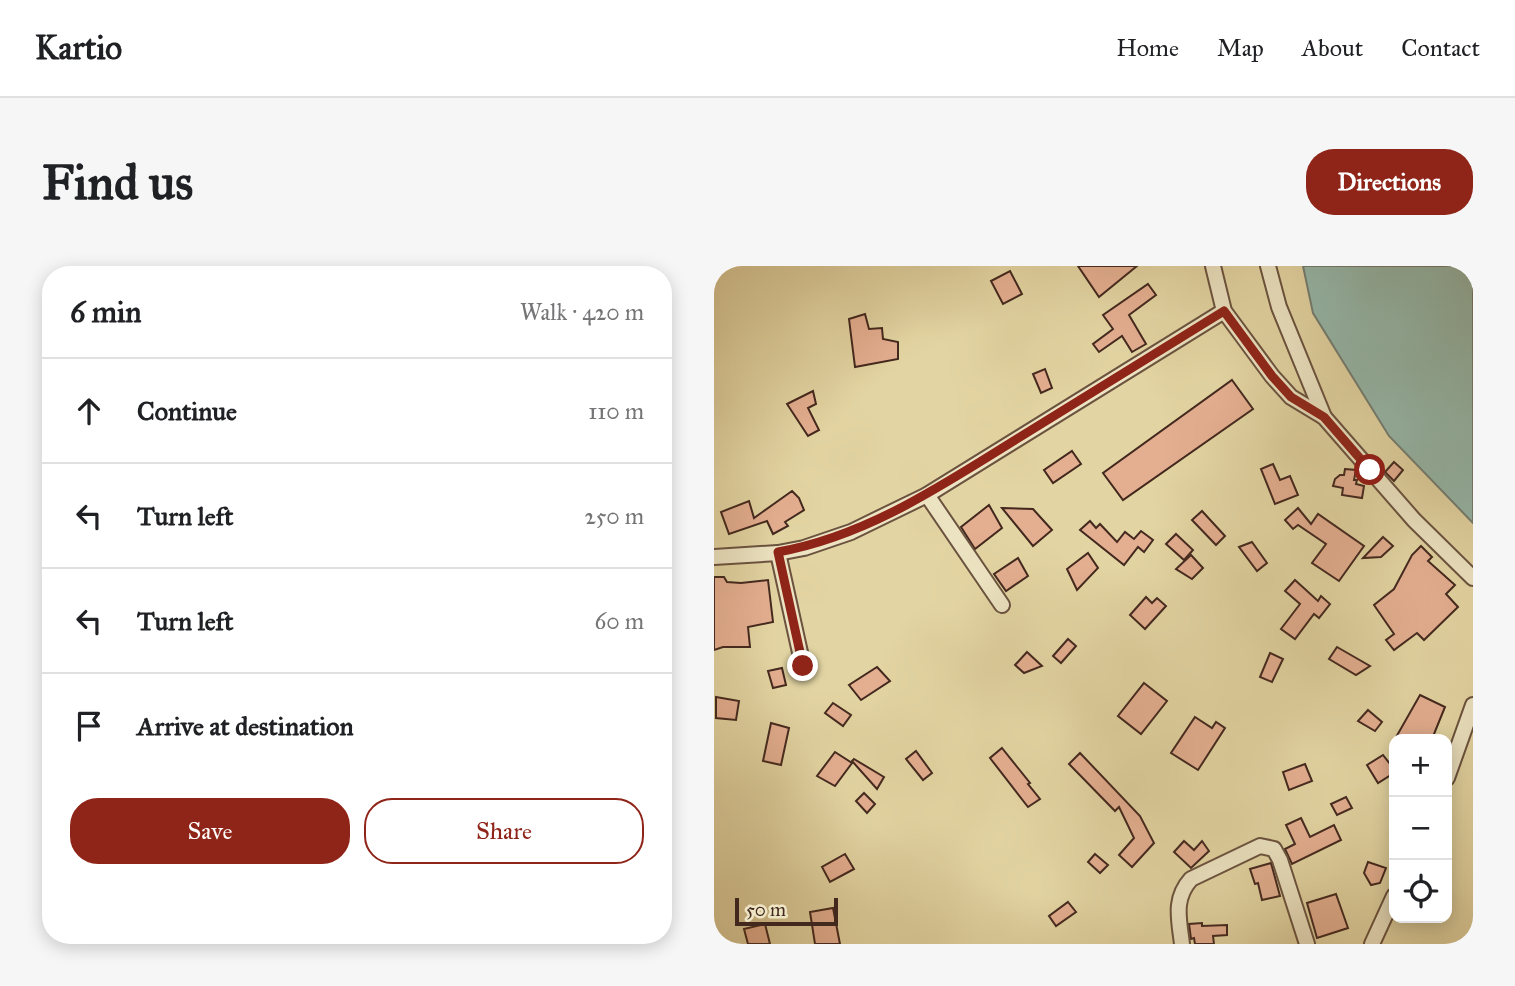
<!DOCTYPE html>
<html lang="en">
<head>
<meta charset="utf-8">
<style>
  body { margin:0; font-family:"IM FELL Great Primer",serif; background:#f6f6f6; color:#202124 }
  .controls { position:absolute; right:21px; bottom:21px; display:grid; overflow:hidden; border-radius:14px; box-shadow:0 4px 18px #0003 }
  .controls button { width:63px; height:63px; display:grid; place-items:center; padding:0; border:0; border-bottom:2px solid #e0e0e0; background:#fff; color:#202124; font:35px sans-serif }
  .scale { position:absolute; left:21px; bottom:18px; width:103px; box-sizing:border-box; padding-left:7px; border:4px solid #43281e; border-top:0; font-size:19px; line-height:24px; white-space:nowrap; color:#43281e; -webkit-text-stroke:5px #ede4c3; paint-order:stroke }
  .stop { position:absolute; width:21px; height:21px; margin:-16px; border:5px solid #8f2418; border-radius:50%; background:#fff }
  .stop.end { background:#8f2418; border-color:#fff; box-shadow:0 2px 7px #0008 }
  .list { margin:0; padding:0; list-style:none }
  h2 { display:flex; justify-content:space-between; align-items:center; height:91px; margin:0; padding:0 28px; font-size:30px }
  h2 small { font-size:23px; font-weight:400; color:#757577 }
  .list li { display:grid; grid-template-columns:46px 1fr auto; gap:21px; align-items:center; box-sizing:border-box; height:105px; padding:0 28px; border-top:2px solid #e0e0e0 }
  .list b { display:block; font-size:26px; white-space:nowrap }
  .list em { font-size:23px; font-style:normal; color:#757577 }
  .actions { display:flex; gap:14px; padding:21px 28px }
  .actions a { flex:1; padding:16px 0; border:2px solid #8f2418; border-radius:28px; text-align:center; font-size:24px; color:#8f2418 }
  .actions .main { background:#8f2418; color:#fff }
  .icon { flex:none; width:38px; height:38px; fill:none; stroke:currentColor; stroke-width:2; stroke-linecap:round; stroke-linejoin:round }
  .map { position:relative; flex:none; width:759px; height:678px; overflow:hidden; border-radius:28px }
  header { display:flex; align-items:center; gap:42px; box-sizing:border-box; height:98px; padding:0 35px; background:#fff; border-bottom:2px solid #e0e0e0 }
  header strong { font-size:33px }
  nav { display:flex; gap:38px; margin-inline-start:auto; font-size:24px }
  .intro { display:flex; align-items:center; justify-content:space-between; box-sizing:border-box; height:168px; padding:0 42px }
  h1 { margin:0; font-size:49px }
  .button { padding:18px 32px; border-radius:28px; background:#8f2418; color:#fff; font-size:24px; font-weight:700 }
  main { display:flex; gap:42px; padding:0 42px }
  aside { flex:1; background:#fff; border-radius:28px; box-shadow:0 4px 18px #0003 }
  .map>svg:first-child { display:block }
  .water { fill:#95b8aa; stroke:#747e72; stroke-width:2 }
  .building { fill:#e4af91; stroke:#43281e; stroke-width:2 }
  .lines { fill:none; stroke-linecap:round; stroke-linejoin:round }
  .minor-casing { stroke:#6b533f; stroke-width:18 }
  .minor { stroke:#ede4c3; stroke-width:14 }
  .route { stroke:#8f2418; stroke-width:9 }
</style>
</head>
<body>
<header>
<strong>Kartio</strong>
<nav><a>Home</a><a>Map</a><a>About</a><a>Contact</a></nav>
</header>
<div class="intro"><h1>Find us</h1><a class="button">Directions</a></div>
<main>
<aside>
<h2>6 min<small>Walk · 420 m</small></h2>
<ul class="list">
<li><svg class="icon" aria-label="ahead" viewBox="0 0 24 24"><path d="M12 20V5M6 11l6-6 6 6"/></svg><div><b>Continue</b></div><em>110 m</em></li>
<li><svg class="icon" aria-label="left" viewBox="0 0 24 24"><path d="M17 20v-9H6M10 6l-5 5 5 5"/></svg><div><b>Turn left</b></div><em>250 m</em></li>
<li><svg class="icon" aria-label="left" viewBox="0 0 24 24"><path d="M17 20v-9H6M10 6l-5 5 5 5"/></svg><div><b>Turn left</b></div><em>60 m</em></li>
<li><svg class="icon" aria-label="arrive" viewBox="0 0 24 24"><path d="M6 21V4h12l-3 4 3 4H6"/></svg><div><b>Arrive at destination</b></div></li>
</ul>
<div class="actions"><a class="main">Save</a><a>Share</a></div>
</aside>
<div class="map">
<svg width="759" height="678" viewBox="0 0 759 678">
  <rect width="100%" height="100%" fill="#e3d5a3"/>
  <filter id="stains"><feTurbulence type="fractalNoise" baseFrequency=".00286" numOctaves="4"/><feColorMatrix values="0 0 0 0 .2 0 0 0 0 .09 0 0 0 0 .02 0 0 0 .5 -.17"/></filter>
  <radialGradient id="worn" r=".72"><stop offset=".6" stop-color="#630" stop-opacity="0"/><stop offset="1" stop-color="#630" stop-opacity=".3"/></radialGradient>
  <polygon class="water" points="589,0 759,0 759,257 675,170 599,47"/>
  <g class="building">
    <polygon points="364,0 423,0 385,31"/>
    <polygon points="296,5 308,28 289,38 277,15"/>
    <polygon points="434,18 442,29 415,49 432,78 418,86 408,70 385,86 379,78 399,63 389,49"/>
    <polygon points="151,48 155,63 168,62 169,73 184,76 184,93 141,101 135,53"/>
    <polygon points="331,103 338,122 327,127 319,108"/>
    <polygon points="518,114 539,143 409,234 389,207"/>
    <polygon points="99,125 102,138 94,142 105,164 94,170 73,138"/>
    <polygon points="358,185 367,198 339,217 330,204"/>
    <polygon points="680,196 689,204 680,215 671,206"/>
    <polygon points="559,198 566,214 576,210 584,229 561,238 547,203"/>
    <polygon points="631,203 642,204 640,214 643,214 642,218 650,220 648,232 628,229 629,222 619,220 621,213 626,209 630,209"/>
    <polygon points="78,225 85,232 90,244 71,256 74,260 59,268 53,255 15,268 7,246 35,235 40,252"/>
    <polygon points="275,239 288,262 261,283 247,261"/>
    <polygon points="288,242 319,243 338,264 319,280"/>
    <polygon points="584,242 597,258 604,248 650,280 625,315 598,297 612,278 584,259 579,263 571,254"/>
    <polygon points="488,245 511,270 502,279 478,254"/>
    <polygon points="376,255 382,262 386,258 403,276 411,266 420,273 427,265 439,274 430,286 424,281 410,299 366,264"/>
    <polygon points="462,268 479,284 470,294 452,278"/>
    <polygon points="669,271 679,280 667,291 649,292"/>
    <polygon points="538,276 553,297 543,305 525,281"/>
    <polygon points="707,280 718,291 714,295 741,319 732,328 744,341 710,374 703,367 680,384 672,374 680,368 660,339 680,323 698,289"/>
    <polygon points="374,287 384,302 363,324 353,303"/>
    <polygon points="477,289 489,302 478,313 462,303"/>
    <polygon points="304,292 314,310 292,325 280,308"/>
    <polygon points="0,311 10,311 13,316 27,317 54,314 59,356 34,361 36,381 9,381 0,384"/>
    <polygon points="581,314 604,335 607,330 616,338 605,352 600,348 581,373 567,363 586,338 571,325"/>
    <polygon points="432,331 438,337 443,332 452,340 431,363 416,349"/>
    <polygon points="354,373 362,380 347,397 339,390"/>
    <polygon points="623,381 656,400 642,409 615,393"/>
    <polygon points="313,386 328,400 310,407 301,399"/>
    <polygon points="556,387 569,393 558,416 546,411"/>
    <polygon points="163,401 176,415 147,434 135,419"/>
    <polygon points="68,402 72,419 59,422 54,405"/>
    <polygon points="430,417 453,435 427,468 404,450"/>
    <polygon points="706,429 731,441 718,473 681,473"/>
    <polygon points="2,431 25,435 22,454 2,452"/>
    <polygon points="119,437 137,449 129,460 111,447"/>
    <polygon points="654,444 668,456 661,465 644,455"/>
    <polygon points="481,451 498,462 502,456 511,462 484,504 457,487"/>
    <polygon points="57,457 75,462 67,499 49,495"/>
    <polygon points="288,482 316,517 314,518 326,533 314,541 276,492"/>
    <polygon points="202,485 218,507 209,514 192,493"/>
    <polygon points="121,486 138,497 121,520 103,510"/>
    <polygon points="366,487 426,550 440,577 418,601 405,589 420,572 405,541 401,545 355,498"/>
    <polygon points="669,489 680,503 680,507 664,517 653,499"/>
    <polygon points="140,493 170,511 163,523 138,495"/>
    <polygon points="591,498 598,515 575,524 569,506"/>
    <polygon points="150,527 161,538 153,547 142,535"/>
    <polygon points="632,531 638,542 623,549 617,538"/>
    <polygon points="587,552 596,571 620,559 627,574 578,598 571,583 581,578 572,559"/>
    <polygon points="470,575 480,584 488,575 495,585 477,602 460,586"/>
    <polygon points="131,588 140,603 116,616 108,601"/>
    <polygon points="381,588 394,599 386,607 374,596"/>
    <polygon points="654,596 672,602 666,617 657,619 650,607"/>
    <polygon points="557,597 566,630 548,634 544,617 541,618 536,603"/>
    <polygon points="622,628 634,662 603,672 593,637"/>
    <polygon points="354,636 362,646 342,660 335,650"/>
    <polygon points="119,642 126,678 101,678 96,646"/>
    <polygon points="488,657 488,660 513,659 513,669 499,670 500,678 481,678 480,672 477,673 475,658"/>
    <polygon points="51,658 56,678 34,678 30,663"/>
  </g>
  <g class="lines">
    <defs>
      <g id="minor">
        <polyline points="499,0 510,45 558,110 577,131 610,151 700,254 759,312"/>
        <polyline points="554,0 565,41 610,151"/>
        <polyline points="213,229 288,339"/>
        <polyline points="64,287 89,400"/>
        <polyline points="0,291 64,287 90,282 137,266 213,229 510,45"/>
        <polyline points="733,512 759,439"/>
        <path d="M468 678C465 653 459 633 477 613L546 580 560 583 566 594 593 678"/>
        <polyline points="658,678 680,630"/>
      </g>
    </defs>
    <use href="#minor" class="minor-casing"/>
    <use href="#minor" class="minor"/>
  </g>
  <g class="lines">
    <path class="route" d="M89 400 64 286C154 270 230 218 306 171 374 129 442 87 510 45L558 110 577 131 610 151 656 204"/>
  </g>
  <rect width="100%" height="100%" filter="url(#stains)"/>
  <rect width="100%" height="100%" fill="url(#worn)"/>
</svg>
<div class="controls">
<button>+</button>
<button>−</button>
<button><svg class="icon" aria-label="locate" viewBox="0 0 24 24"><circle cx="12" cy="12" r="6"/><path d="M12 2v4M12 18v4M2 12h4M18 12h4"/></svg></button>
</div>
<div class="scale">50 m</div>
<div class="stop" style="left:656px;top:204px"></div>
<div class="stop end" style="left:89px;top:400px"></div>
</div>
</main>
</body>
</html>
